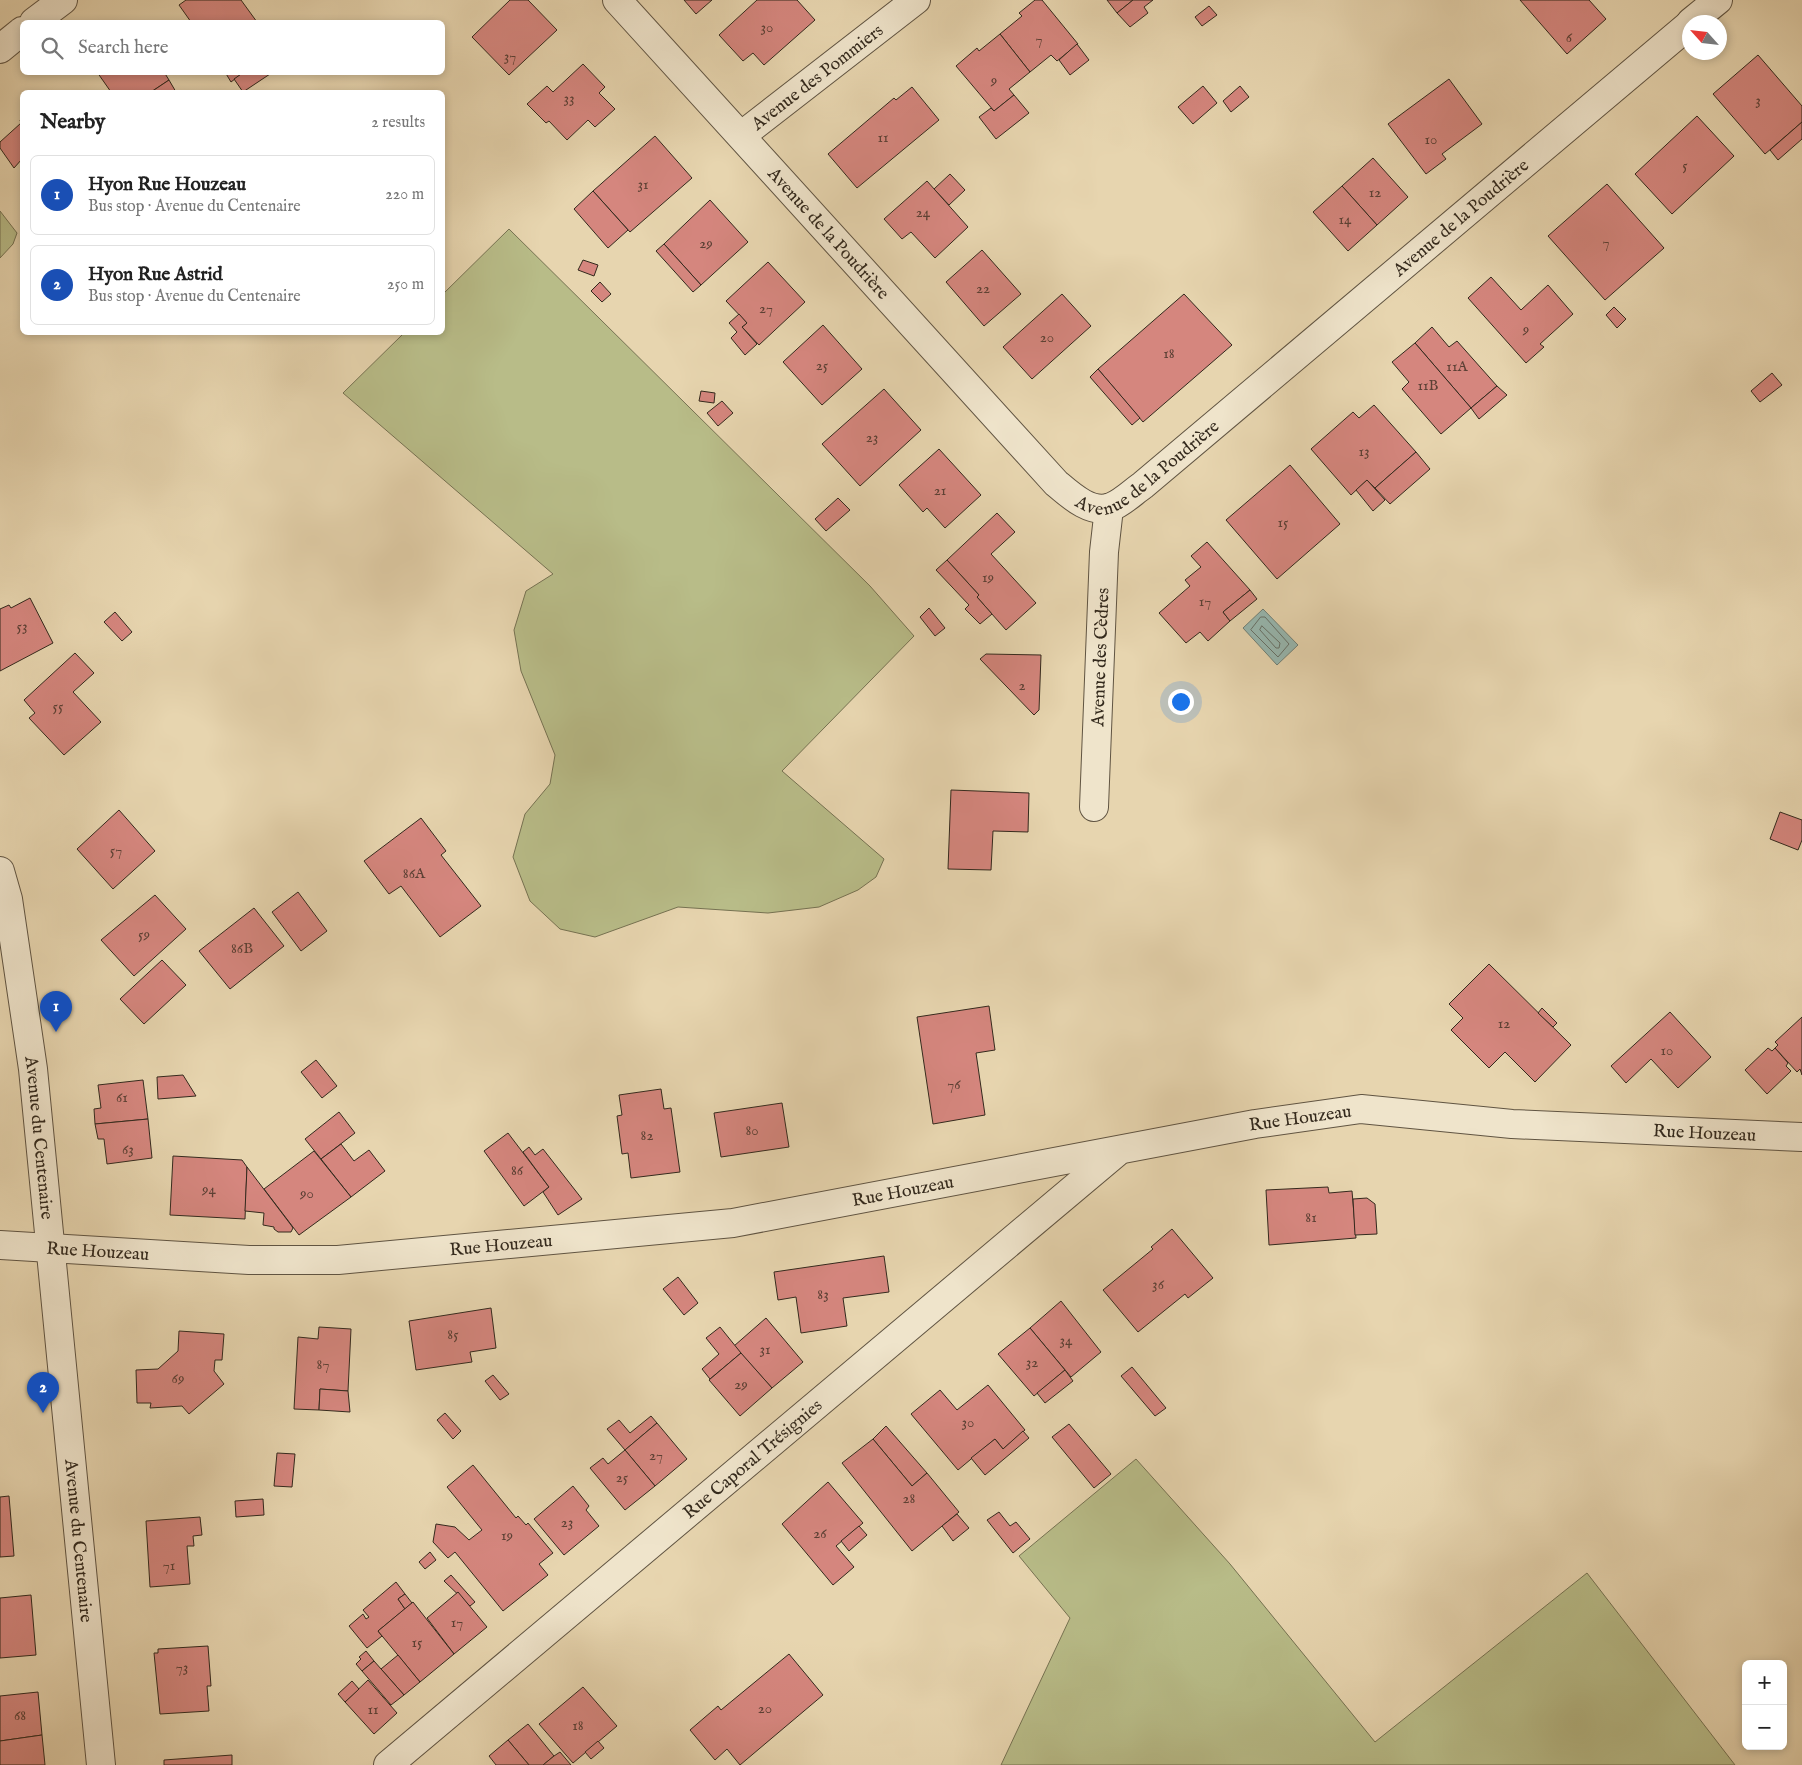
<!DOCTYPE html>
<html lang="en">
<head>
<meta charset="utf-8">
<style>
  body { margin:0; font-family:"IM FELL English",serif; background:#f2f2f2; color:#222 }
  .controls { position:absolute; right:15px; bottom:15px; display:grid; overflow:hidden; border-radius:8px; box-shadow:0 2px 8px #0003 }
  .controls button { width:45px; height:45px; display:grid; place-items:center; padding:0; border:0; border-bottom:1px solid #e0e0e0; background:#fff; color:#222; font:25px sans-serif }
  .compass { position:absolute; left:1682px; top:15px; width:45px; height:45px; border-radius:50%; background:#fff; box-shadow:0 2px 8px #0003; rotate:297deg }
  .you { position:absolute; left:1180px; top:701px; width:18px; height:18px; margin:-12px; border:4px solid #fff; border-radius:50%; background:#1a73e8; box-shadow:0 0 0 8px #1a73e833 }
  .badge { display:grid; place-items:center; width:32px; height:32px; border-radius:50%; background:#8f2418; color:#fff; font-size:16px; font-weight:700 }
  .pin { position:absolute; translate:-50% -41px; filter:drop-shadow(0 1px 2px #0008) }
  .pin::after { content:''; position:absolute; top:26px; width:18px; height:15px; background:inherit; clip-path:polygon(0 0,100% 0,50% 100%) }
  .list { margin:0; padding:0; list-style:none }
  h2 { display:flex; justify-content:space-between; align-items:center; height:65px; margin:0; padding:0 20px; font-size:21px }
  h2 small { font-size:16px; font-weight:400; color:#767676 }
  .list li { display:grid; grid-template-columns:32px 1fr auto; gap:15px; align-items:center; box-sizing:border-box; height:80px; margin:0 10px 10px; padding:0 10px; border:1px solid #e0e0e0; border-radius:8px }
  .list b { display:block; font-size:19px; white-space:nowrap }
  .list p { margin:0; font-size:16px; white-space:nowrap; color:#767676 }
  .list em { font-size:16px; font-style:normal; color:#767676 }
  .icon { flex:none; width:28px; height:28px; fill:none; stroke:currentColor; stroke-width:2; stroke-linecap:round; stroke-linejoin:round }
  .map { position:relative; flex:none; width:1802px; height:1765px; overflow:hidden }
  .search { position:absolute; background:#fff; box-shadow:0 2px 8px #0003; left:20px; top:20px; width:425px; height:55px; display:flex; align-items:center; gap:12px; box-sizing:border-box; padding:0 18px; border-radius:8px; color:#767676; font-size:19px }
  .panel { position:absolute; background:#fff; box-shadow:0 2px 8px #0003; left:20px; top:90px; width:425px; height:245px; border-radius:8px }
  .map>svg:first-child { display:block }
  .green { fill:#b8bc88; stroke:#767252 }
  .water { fill:#97b8b1; stroke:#6f7f76 }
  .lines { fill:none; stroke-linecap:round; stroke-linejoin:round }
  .shore { stroke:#657067; stroke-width:1 }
  .building { fill:#d5867e; stroke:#33291d }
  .minor-casing { stroke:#605442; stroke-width:30 }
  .minor { stroke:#efe4cb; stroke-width:28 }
  .labels { text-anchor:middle; stroke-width:5; stroke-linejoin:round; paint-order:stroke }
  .number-label { font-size:15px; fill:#5c4035 }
  .street-label { font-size:18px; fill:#33291d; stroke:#efe4cb }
</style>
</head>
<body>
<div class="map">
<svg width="1802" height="1765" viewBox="0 0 1802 1765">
  <rect width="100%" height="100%" fill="#e7d5af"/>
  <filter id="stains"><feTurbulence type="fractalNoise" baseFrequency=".004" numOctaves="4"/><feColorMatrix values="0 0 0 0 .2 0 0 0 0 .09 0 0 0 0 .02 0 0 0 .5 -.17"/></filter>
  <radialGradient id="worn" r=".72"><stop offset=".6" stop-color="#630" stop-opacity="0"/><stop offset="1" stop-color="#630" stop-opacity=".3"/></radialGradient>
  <g class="green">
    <polygon points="0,211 17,233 13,244 0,258"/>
    <polygon points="509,229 870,586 914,636 782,771 884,859 876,877 858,890 819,907 768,913 678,907 595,937 560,929 530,901 513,857 525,814 550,784 555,755 521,671 514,630 526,591 553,574 343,393 404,333 442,332 443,294"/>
    <polygon points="1136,1459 1230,1564 1375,1742 1587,1573 1735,1765 1001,1765 1070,1618 1019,1556"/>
  </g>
  <polygon class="water" points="1263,609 1298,645 1277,665 1243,628"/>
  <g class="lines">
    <g class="shore">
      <polygon points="1261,617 1265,617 1289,644 1278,657 1251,630"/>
      <polygon points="1262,626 1280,643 1279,648 1276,648 1260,630"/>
    </g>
  </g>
  <g class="building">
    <polygon points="186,0 241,0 257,22 191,22 179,5"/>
    <polygon points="510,0 528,0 557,30 509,75 472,37"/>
    <polygon points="684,0 712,0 696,14"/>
    <polygon points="757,0 797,0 815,20 764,65 753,53 743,61 719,35"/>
    <polygon points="1035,0 1042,0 1078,44 1057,61 1051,55 1030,72 1000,34 1022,16 1019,13"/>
    <polygon points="1107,0 1133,0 1117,13"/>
    <polygon points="1133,0 1153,0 1144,7 1148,13 1130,27 1117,13"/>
    <polygon points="1520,0 1589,0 1606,19 1567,54"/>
    <polygon points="1209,6 1217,15 1202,26 1195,17"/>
    <polygon points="1000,34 1030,72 1009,89 1014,95 994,111 956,66 977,48 979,51"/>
    <polygon points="1077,44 1089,60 1070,75 1059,60"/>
    <polygon points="1758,55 1802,106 1802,122 1765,154 1713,94"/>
    <polygon points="583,64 605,87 599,93 615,109 595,127 588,120 567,140 549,121 546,123 527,104 547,86 553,92"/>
    <polygon points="97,72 164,72 169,80 151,92 111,92"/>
    <polygon points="225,72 244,72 231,82"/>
    <polygon points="244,72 273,72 243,92 234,79"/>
    <polygon points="1449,79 1482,124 1442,154 1446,159 1426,174 1388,124"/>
    <polygon points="169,80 176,92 151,92"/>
    <polygon points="1203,86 1217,103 1193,124 1178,107"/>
    <polygon points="1240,86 1249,97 1231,112 1223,101"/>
    <polygon points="912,87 939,120 857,188 828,154 894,98 896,100"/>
    <polygon points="1014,95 1029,113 996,139 979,117 991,108 994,111"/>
    <polygon points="1697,116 1734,156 1672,214 1635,174"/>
    <polygon points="22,118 22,159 14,168 0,148 0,142 21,123 20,120"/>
    <polygon points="1802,122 1802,139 1778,160 1770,150"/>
    <polygon points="655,136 692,178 630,232 593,191"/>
    <polygon points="1373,158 1408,197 1377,225 1342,186"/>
    <polygon points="950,174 965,190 949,205 934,189"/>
    <polygon points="927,181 968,227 935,258 911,232 902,239 884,219"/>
    <polygon points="1607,184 1664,248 1605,300 1548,236"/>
    <polygon points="1342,186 1377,225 1348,251 1313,212"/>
    <polygon points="593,191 628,230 608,248 574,209"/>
    <polygon points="710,200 748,242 701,285 664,244"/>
    <polygon points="664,244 701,285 693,292 656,251"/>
    <polygon points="982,250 1021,294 984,326 946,282"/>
    <polygon points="583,260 598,265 594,276 578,270"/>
    <polygon points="768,262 805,302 759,345 742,327 747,323 726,301"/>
    <polygon points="1491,277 1521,310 1548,285 1573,314 1540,344 1544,347 1526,363 1468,298"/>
    <polygon points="600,282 611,294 602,302 591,291"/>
    <polygon points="1062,294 1091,326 1032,379 1003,347"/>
    <polygon points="1184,294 1232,345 1143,422 1098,369"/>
    <polygon points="1614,307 1626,319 1617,328 1606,315"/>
    <polygon points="739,314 747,323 742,327 757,344 745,355 731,338 737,332 729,323"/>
    <polygon points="823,325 862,369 822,405 783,362"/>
    <polygon points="1432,327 1449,347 1457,341 1497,386 1471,408 1415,343"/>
    <polygon points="1415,343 1471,408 1441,434 1402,389 1409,382 1392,362"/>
    <polygon points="1098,369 1140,418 1132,425 1090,377"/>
    <polygon points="1772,373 1782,385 1760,402 1751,391"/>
    <polygon points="1497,386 1507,395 1479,419 1471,408"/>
    <polygon points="884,389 921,430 860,486 822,444"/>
    <polygon points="701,391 715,393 714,403 699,401"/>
    <polygon points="722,401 733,413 718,426 707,413"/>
    <polygon points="1374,405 1416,452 1375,488 1367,480 1351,495 1311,449 1353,412 1359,418"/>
    <polygon points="939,449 981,495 945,528 927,508 923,512 899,485"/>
    <polygon points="1416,452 1430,469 1390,504 1375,488"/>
    <polygon points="1290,465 1340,524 1277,579 1226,520"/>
    <polygon points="1367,480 1385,500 1373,511 1356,490"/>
    <polygon points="838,498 850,510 826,531 815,519"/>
    <polygon points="997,513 1015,532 991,554 1036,603 1006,630 977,597 979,595 947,560"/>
    <polygon points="1207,542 1250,590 1223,612 1230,621 1208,641 1200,632 1186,643 1159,613 1190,586 1185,580 1201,567 1191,556"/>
    <polygon points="947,560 979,595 977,597 992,614 980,624 965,609 969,605 936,570"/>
    <polygon points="1250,590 1257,599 1230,621 1223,612"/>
    <polygon points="30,598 53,643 0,671 0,609 9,605 11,608"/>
    <polygon points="929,608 945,628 935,636 920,617"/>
    <polygon points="115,612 132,632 122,641 104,622"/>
    <polygon points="75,653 94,673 73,692 101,722 64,755 29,718 35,713 24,700"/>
    <polygon points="986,654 1041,655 1039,710 1034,715 980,659"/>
    <polygon points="951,790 1029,793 1028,832 993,831 991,870 948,869"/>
    <polygon points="119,810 155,851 113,889 77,849"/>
    <polygon points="1780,812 1802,820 1802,840 1798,850 1770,839"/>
    <polygon points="421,818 446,851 441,855 481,906 440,937 401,886 389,894 364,861"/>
    <polygon points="298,892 327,931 301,951 272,912"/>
    <polygon points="155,895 186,929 134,976 101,940"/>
    <polygon points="254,908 284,946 230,989 199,951"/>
    <polygon points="162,960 186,985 144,1024 120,999"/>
    <polygon points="1489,964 1571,1045 1535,1082 1505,1052 1489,1068 1451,1030 1463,1018 1449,1004"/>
    <polygon points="989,1006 995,1050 976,1053 985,1115 933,1124 917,1017"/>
    <polygon points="1542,1008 1557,1023 1553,1027 1538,1013"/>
    <polygon points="1670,1012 1711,1057 1678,1088 1651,1059 1626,1083 1611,1066"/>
    <polygon points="1802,1017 1802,1075 1800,1069 1797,1072 1775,1048 1778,1045 1775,1042"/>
    <polygon points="1768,1048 1772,1051 1775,1048 1788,1063 1786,1066 1791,1071 1767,1094 1745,1070"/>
    <polygon points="316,1060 337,1086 322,1098 301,1072"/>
    <polygon points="183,1075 196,1096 158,1099 157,1077"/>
    <polygon points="143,1080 148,1119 95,1124 94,1109 101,1108 98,1085"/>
    <polygon points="661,1089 664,1109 671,1108 680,1172 631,1178 628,1153 622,1154 617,1116 622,1115 619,1095"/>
    <polygon points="782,1103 789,1147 721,1157 714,1113"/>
    <polygon points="339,1112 355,1133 321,1159 305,1139"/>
    <polygon points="148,1119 152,1158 107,1164 104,1139 98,1139 95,1124"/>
    <polygon points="508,1133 549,1187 524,1206 484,1151"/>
    <polygon points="341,1144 354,1161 369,1150 385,1171 351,1197 321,1159"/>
    <polygon points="529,1147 535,1155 543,1149 582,1199 558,1215 543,1192 549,1187 523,1152"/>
    <polygon points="314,1151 351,1197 299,1235 264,1189"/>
    <polygon points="173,1156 242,1160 247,1167 245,1219 170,1215"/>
    <polygon points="247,1167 291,1225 293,1228 291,1232 278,1232 274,1229 274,1227 263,1225 264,1213 245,1211"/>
    <polygon points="1328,1187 1329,1193 1352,1191 1356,1238 1269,1245 1266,1190"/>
    <polygon points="1367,1198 1375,1204 1377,1234 1355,1235 1353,1199"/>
    <polygon points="1172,1229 1213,1278 1188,1298 1185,1294 1138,1332 1103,1290 1153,1249 1151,1247"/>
    <polygon points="884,1256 889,1292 843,1298 847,1326 801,1333 796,1297 778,1300 774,1272"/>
    <polygon points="678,1277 698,1303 684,1315 663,1289"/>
    <polygon points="1061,1301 1101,1352 1071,1377 1030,1328"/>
    <polygon points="491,1308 496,1348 470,1352 472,1362 416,1370 409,1321"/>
    <polygon points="766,1318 803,1362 772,1388 734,1346"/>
    <polygon points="319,1327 351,1329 348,1391 320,1389 319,1410 294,1409 298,1337 318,1339"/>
    <polygon points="720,1327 741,1353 710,1379 702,1369 719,1354 706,1338"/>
    <polygon points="1030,1328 1065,1370 1034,1396 998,1354"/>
    <polygon points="179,1331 224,1334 222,1360 215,1360 214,1371 224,1384 189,1414 182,1406 150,1408 151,1403 137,1403 136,1370 158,1369 178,1351"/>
    <polygon points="741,1353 772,1388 740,1416 709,1380"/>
    <polygon points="1132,1367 1166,1408 1155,1416 1121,1376"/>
    <polygon points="1065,1370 1073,1381 1045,1403 1037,1393"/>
    <polygon points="493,1375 509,1394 500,1400 485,1381"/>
    <polygon points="988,1385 1025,1430 1003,1449 995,1439 958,1470 911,1414 940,1390 957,1410"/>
    <polygon points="320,1389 348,1391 350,1412 319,1410"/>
    <polygon points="445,1413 461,1431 453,1439 437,1420"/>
    <polygon points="651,1416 657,1423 625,1450 607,1429 619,1420 630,1433"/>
    <polygon points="657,1423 687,1459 655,1486 625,1450"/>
    <polygon points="1069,1424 1111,1474 1094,1488 1052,1437"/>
    <polygon points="886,1426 927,1473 912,1486 873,1439"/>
    <polygon points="1023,1431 1029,1438 985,1475 971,1458 995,1439 1003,1449"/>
    <polygon points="873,1439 912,1486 927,1473 959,1512 912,1551 842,1463"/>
    <polygon points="625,1450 655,1486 625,1510 590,1468 603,1458 608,1464"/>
    <polygon points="277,1453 295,1454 292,1487 274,1486"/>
    <polygon points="473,1465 516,1518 518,1516 526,1525 528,1523 553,1553 539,1564 548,1575 503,1611 455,1552 448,1558 433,1542 436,1524 455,1527 469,1540 482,1530 447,1487"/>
    <polygon points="828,1482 863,1523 836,1546 854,1567 833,1585 782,1524"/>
    <polygon points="573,1486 589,1506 586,1510 599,1526 564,1555 534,1519"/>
    <polygon points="9,1496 14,1556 0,1557 0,1497"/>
    <polygon points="263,1499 264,1515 236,1517 235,1501"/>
    <polygon points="999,1512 1010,1526 1016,1522 1030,1539 1013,1553 987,1520"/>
    <polygon points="957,1514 969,1528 953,1541 942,1526"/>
    <polygon points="200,1517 202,1535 193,1536 194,1546 187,1546 190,1584 150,1587 146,1521"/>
    <polygon points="859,1526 867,1535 849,1551 841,1541"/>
    <polygon points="430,1552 436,1560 425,1569 419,1562"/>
    <polygon points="451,1575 475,1602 470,1606 444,1581"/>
    <polygon points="396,1582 405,1594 398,1599 405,1609 378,1631 382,1636 367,1648 349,1626 363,1614 366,1619 369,1617 363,1610"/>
    <polygon points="458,1592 487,1627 454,1654 427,1618"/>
    <polygon points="405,1594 412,1603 405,1609 398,1599"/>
    <polygon points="31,1595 36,1655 0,1658 0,1598"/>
    <polygon points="413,1602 454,1654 420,1682 378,1631"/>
    <polygon points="208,1646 211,1686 207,1686 209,1711 160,1714 154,1653 158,1653 158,1649"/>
    <polygon points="366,1651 374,1661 362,1671 356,1664 361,1659 359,1657"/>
    <polygon points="789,1654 823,1695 740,1765 727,1749 715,1760 690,1730 718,1706 721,1710"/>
    <polygon points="398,1655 420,1682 404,1695 381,1669"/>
    <polygon points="374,1661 404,1695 391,1705 362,1671"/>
    <polygon points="368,1680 397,1713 374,1734 345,1702"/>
    <polygon points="352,1681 359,1689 345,1702 338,1694"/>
    <polygon points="583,1687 617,1726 573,1763 539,1724"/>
    <polygon points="38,1692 42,1735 0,1741 0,1696"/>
    <polygon points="528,1724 554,1756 543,1765 529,1765 508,1740"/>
    <polygon points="42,1735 45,1765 0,1765 0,1741"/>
    <polygon points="508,1740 529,1765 496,1765 489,1756"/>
    <polygon points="598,1741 604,1748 591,1759 585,1752"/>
    <polygon points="560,1752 571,1765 543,1765 554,1756"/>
    <polygon points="232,1755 232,1765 164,1765 164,1760"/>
  </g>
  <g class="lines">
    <defs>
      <g id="minor">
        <path id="s1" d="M617 0 1056 483C1069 494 1091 515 1111 507 1122 503 1133 492 1143 485L1690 24"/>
        <polyline points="34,22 63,0"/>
        <polyline points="1691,22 1718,0"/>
        <polyline points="0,49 22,31"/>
        <path id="s2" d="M742 135 916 0"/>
        <path id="s3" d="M1094 807 1104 552 1109 508"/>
        <path id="s4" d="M0 871 8 899 33 1069 101 1765"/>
        <path id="s5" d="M0 1245 249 1260H338L733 1223 1255 1124 1361 1109 1512 1124 1802 1137"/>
        <path id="s6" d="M388 1765 1116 1153"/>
      </g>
    </defs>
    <use href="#minor" class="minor-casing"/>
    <use href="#minor" class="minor"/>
  </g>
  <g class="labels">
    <g class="number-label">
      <text x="767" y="32">30</text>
      <text x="1569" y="42">6</text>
      <text x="1039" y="44">7</text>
      <text x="510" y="61">37</text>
      <text x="994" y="85">9</text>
      <text x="569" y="103">33</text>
      <text x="1758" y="105">3</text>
      <text x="883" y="142">11</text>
      <text x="1431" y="144">10</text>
      <text x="1685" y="170">5</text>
      <text x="643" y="189">31</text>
      <text x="1375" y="197">12</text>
      <text x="923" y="217">24</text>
      <text x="1345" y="224">14</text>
      <text x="1606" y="247">7</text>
      <text x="706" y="248">29</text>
      <text x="983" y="293">22</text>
      <text x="766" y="313">27</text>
      <text x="1526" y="334">9</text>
      <text x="1047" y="342">20</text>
      <text x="1169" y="358">18</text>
      <text x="822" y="370">25</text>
      <text x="1457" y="371">11A</text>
      <text x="1428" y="390">11B</text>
      <text x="872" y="442">23</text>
      <text x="1364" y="456">13</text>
      <text x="940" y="495">21</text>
      <text x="1283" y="527">15</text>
      <text x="988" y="582">19</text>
      <text x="1205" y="606">17</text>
      <text x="22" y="631">53</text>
      <text x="1022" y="690">2</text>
      <text x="58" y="711">55</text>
      <text x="116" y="855">57</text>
      <text x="414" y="878">86A</text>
      <text x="144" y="939">59</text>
      <text x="242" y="953">86B</text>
      <text x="1504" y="1028">12</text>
      <text x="1667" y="1055">10</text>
      <text x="954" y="1089">76</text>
      <text x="122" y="1102">61</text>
      <text x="752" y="1135">80</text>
      <text x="647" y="1140">82</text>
      <text x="128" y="1154">63</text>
      <text x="517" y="1175">86</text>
      <text x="209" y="1194">94</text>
      <text x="307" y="1198">90</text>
      <text x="1311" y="1222">81</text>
      <text x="1158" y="1289">36</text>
      <text x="823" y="1299">83</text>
      <text x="453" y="1339">85</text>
      <text x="1066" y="1345">34</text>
      <text x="765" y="1354">31</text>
      <text x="1032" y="1367">32</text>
      <text x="323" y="1369">87</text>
      <text x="178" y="1383">69</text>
      <text x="741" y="1389">29</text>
      <text x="968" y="1427">30</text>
      <text x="656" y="1460">27</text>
      <text x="622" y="1482">25</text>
      <text x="909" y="1503">28</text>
      <text x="567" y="1527">23</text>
      <text x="820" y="1538">26</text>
      <text x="507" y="1540">19</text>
      <text x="169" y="1570">71</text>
      <text x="457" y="1627">17</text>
      <text x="417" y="1647">15</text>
      <text x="182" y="1672">73</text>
      <text x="765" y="1713">20</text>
      <text x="373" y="1714">11</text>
      <text x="20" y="1720">68</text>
      <text x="578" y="1730">18</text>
    </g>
    <g class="street-label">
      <text dy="6" stroke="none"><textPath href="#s2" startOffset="95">Avenue des Pommiers</textPath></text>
      <text dy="6" stroke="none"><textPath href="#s1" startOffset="1170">Avenue de la Poudrière</textPath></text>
      <text dy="6" stroke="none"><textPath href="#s1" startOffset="315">Avenue de la Poudrière</textPath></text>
      <text dy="6" stroke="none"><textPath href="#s1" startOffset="765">Avenue de la Poudrière</textPath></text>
      <text dy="6" stroke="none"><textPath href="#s3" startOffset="150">Avenue des Cèdres</textPath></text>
      <text dy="6" stroke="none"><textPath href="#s5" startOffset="1312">Rue Houzeau</textPath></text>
      <text dy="6" stroke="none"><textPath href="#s5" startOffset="1718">Rue Houzeau</textPath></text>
      <text dy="6" stroke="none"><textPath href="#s4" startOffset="270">Avenue du Centenaire</textPath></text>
      <text dy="6" stroke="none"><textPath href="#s5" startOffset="908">Rue Houzeau</textPath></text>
      <text dy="6" stroke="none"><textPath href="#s5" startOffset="502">Rue Houzeau</textPath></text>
      <text dy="6" stroke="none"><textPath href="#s5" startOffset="98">Rue Houzeau</textPath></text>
      <text dy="6" stroke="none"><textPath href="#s6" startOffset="476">Rue Caporal Trésignies</textPath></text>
      <text dy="6" stroke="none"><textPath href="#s4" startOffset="675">Avenue du Centenaire</textPath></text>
    </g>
  </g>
  <rect width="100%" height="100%" filter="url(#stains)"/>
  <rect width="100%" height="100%" fill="url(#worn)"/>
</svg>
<div class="controls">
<button>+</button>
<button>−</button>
</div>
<svg class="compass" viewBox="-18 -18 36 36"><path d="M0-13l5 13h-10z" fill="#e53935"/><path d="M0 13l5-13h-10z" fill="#767676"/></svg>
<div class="you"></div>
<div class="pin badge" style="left:56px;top:1032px;background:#1a4fb4">1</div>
<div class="pin badge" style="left:43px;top:1413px;background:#1a4fb4">2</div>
<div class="search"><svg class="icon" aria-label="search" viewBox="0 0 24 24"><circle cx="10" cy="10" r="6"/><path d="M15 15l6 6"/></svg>Search here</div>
<section class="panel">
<h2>Nearby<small>2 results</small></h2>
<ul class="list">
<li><span class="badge" style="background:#1a4fb4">1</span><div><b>Hyon Rue Houzeau</b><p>Bus stop · Avenue du Centenaire</p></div><em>220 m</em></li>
<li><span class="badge" style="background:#1a4fb4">2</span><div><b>Hyon Rue Astrid</b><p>Bus stop · Avenue du Centenaire</p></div><em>250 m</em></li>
</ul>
</section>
</div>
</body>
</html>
